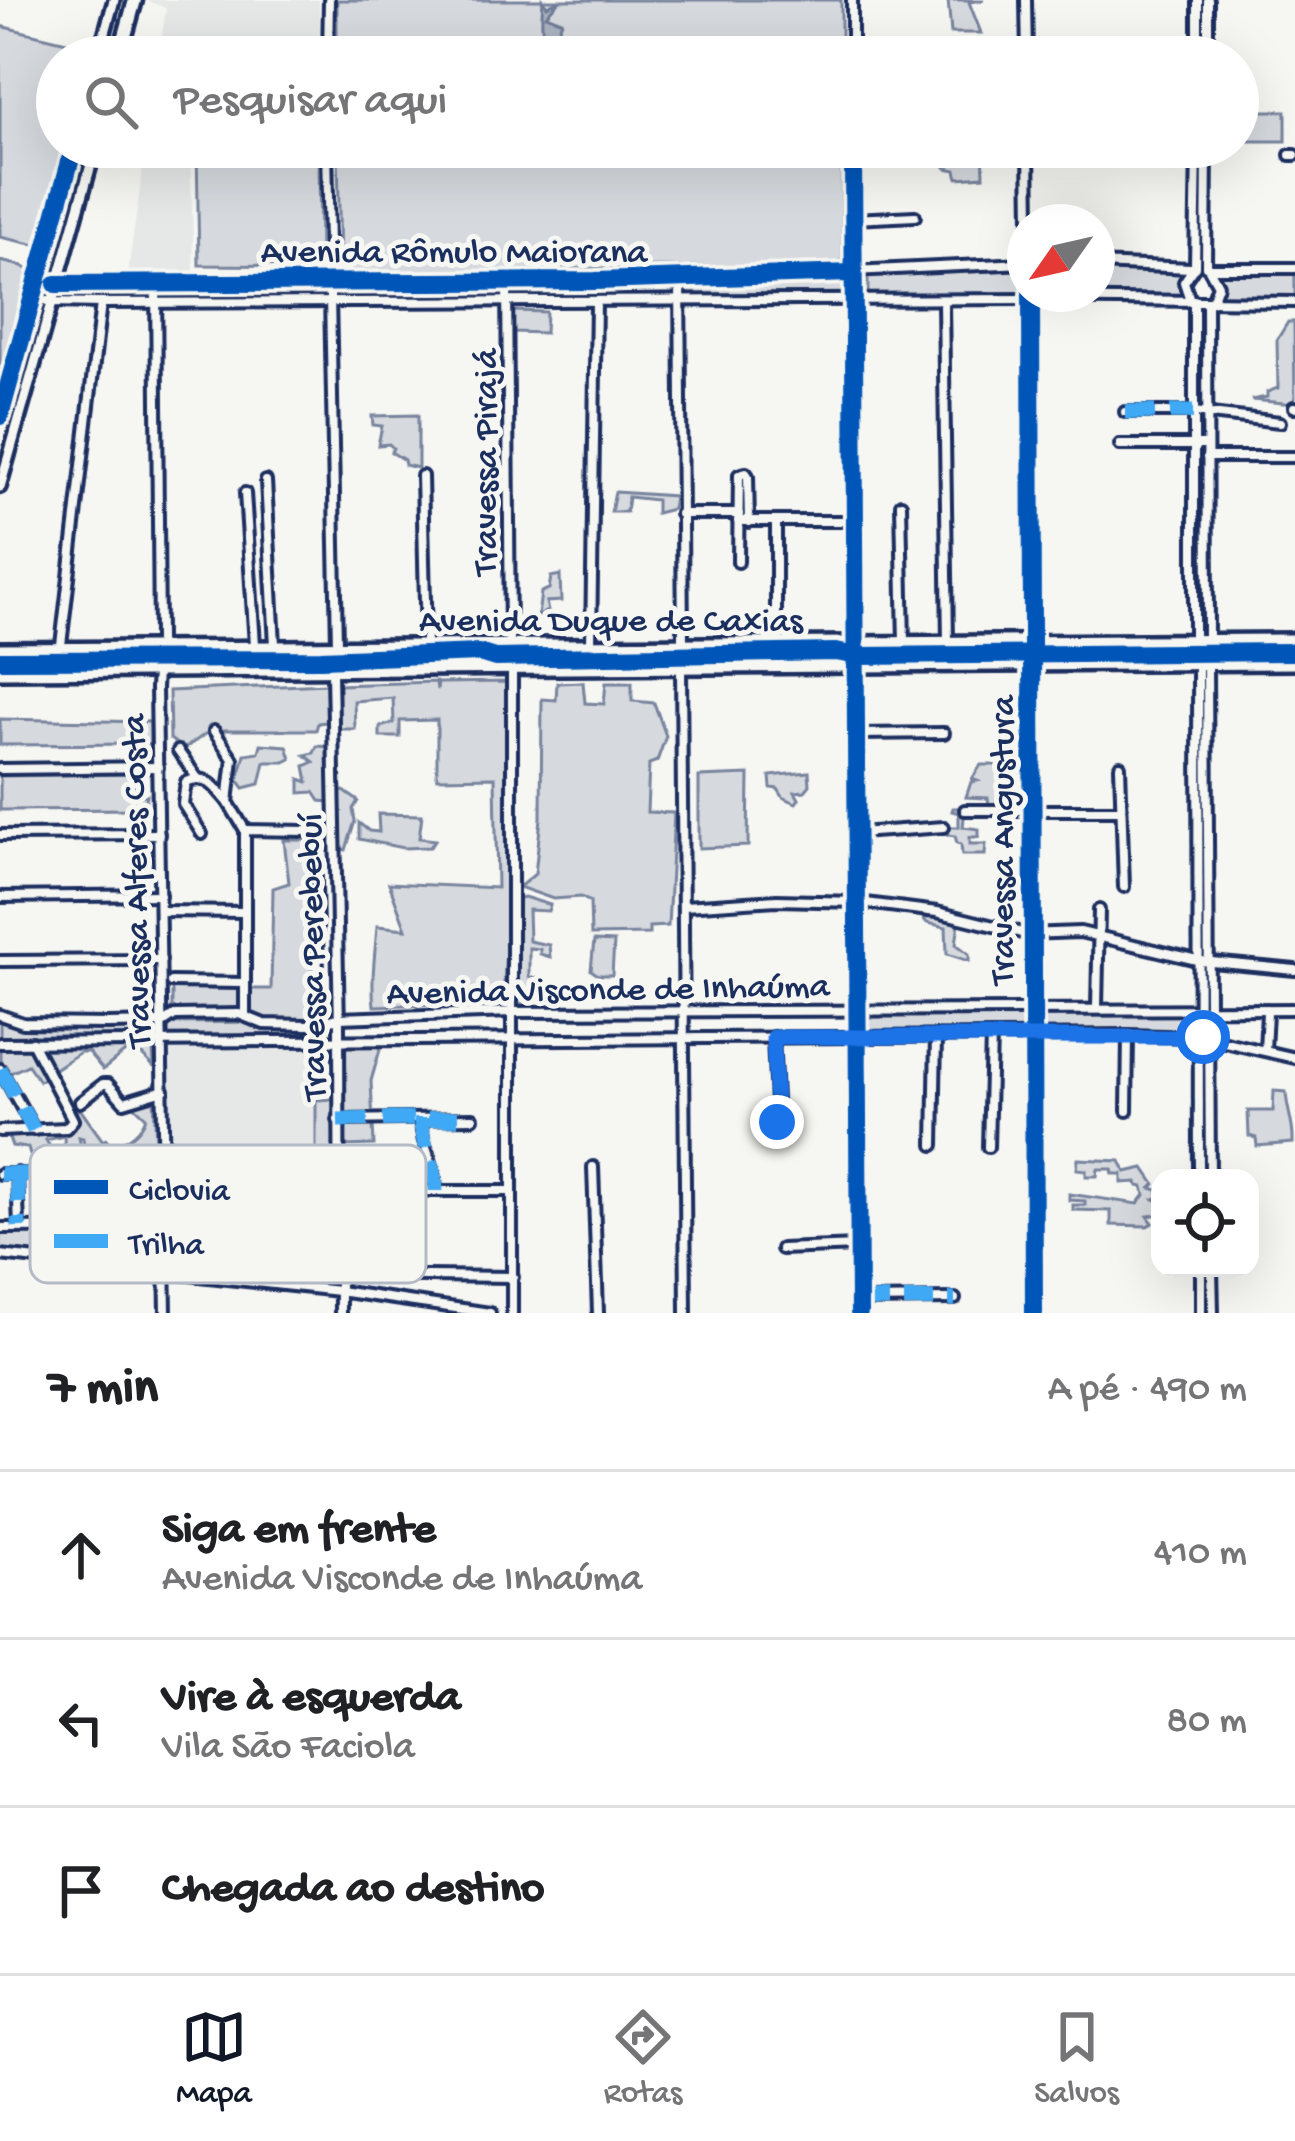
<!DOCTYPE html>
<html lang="pt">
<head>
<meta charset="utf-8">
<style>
  body { margin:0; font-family:"Gochi Hand",sans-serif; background:#f2f2f2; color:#202124 }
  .controls { position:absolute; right:36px; bottom:36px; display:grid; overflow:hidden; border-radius:24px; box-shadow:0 12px 48px #0002 }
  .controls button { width:108px; height:108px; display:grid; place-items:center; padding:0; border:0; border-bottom:3px solid #e0e0e0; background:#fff; color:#202124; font:60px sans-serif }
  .compass { position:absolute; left:1007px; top:204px; width:108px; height:108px; border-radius:50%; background:#fff; box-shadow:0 12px 48px #0002; rotate:236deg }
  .stop { position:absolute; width:36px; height:36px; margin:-27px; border:9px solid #1a73e8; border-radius:50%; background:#fff }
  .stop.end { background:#1a73e8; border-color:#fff; box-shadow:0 3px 12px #0008 }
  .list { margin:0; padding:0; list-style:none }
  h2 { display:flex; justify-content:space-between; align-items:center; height:156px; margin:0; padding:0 48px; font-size:51px }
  h2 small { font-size:39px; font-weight:400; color:#757577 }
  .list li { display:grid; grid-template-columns:78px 1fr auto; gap:36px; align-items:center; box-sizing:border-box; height:168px; padding:0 48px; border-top:3px solid #e0e0e0 }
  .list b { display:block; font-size:45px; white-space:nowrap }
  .list p { margin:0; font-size:39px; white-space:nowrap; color:#757577 }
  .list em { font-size:39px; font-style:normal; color:#757577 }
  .icon { flex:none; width:66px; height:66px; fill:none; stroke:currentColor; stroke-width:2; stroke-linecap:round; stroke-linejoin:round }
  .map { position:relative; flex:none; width:1295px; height:1313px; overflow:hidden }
  .search { position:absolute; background:#fff; box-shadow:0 12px 48px #0002; left:36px; right:36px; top:36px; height:132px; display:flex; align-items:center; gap:30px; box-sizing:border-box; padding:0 42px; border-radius:66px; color:#757577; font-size:45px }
  .sheet { height:660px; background:#fff }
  nav { display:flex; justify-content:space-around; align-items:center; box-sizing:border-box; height:168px; border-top:3px solid #e0e0e0; background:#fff; font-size:33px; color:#757577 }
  nav a { display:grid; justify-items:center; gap:6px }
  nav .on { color:#111827 }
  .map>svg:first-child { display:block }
  .built { fill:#e6e7e7 }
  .green { fill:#d6d9dd; stroke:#78849e; stroke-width:3 }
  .water { fill:#abb2c0; stroke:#717e99; stroke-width:3 }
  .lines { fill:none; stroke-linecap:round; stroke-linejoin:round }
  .minor-casing { stroke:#1b2f5e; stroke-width:16 }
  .major-casing { stroke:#1b2f5e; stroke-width:18 }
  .highway-casing { stroke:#1b2f5e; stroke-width:21 }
  .minor { stroke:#f6f6f2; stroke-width:8 }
  .major { stroke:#f6f6f2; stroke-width:9 }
  .highway { stroke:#f6f6f2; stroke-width:12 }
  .quiet { stroke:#3fa9f5; stroke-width:15; stroke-dasharray:30 15; stroke-linecap:butt }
  .cycleway-casing { stroke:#f6f6f2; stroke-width:26 }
  .cycleway { stroke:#0057b8; stroke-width:18 }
  .route { stroke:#1a73e8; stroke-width:15 }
  .labels { text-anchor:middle; stroke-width:10; stroke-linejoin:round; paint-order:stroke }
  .street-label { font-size:36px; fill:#1b2f5e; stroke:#f6f6f2 }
  .key { fill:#f6f6f2; stroke:#b4bac6; stroke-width:3 }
  .key-label { font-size:33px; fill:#1b2f5e }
</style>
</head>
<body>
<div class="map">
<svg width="1295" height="1313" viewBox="0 0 1295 1313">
  <rect width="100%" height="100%" fill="#f6f6f2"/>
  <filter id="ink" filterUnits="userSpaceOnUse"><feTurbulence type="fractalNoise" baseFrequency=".00833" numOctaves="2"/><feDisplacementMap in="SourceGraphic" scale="24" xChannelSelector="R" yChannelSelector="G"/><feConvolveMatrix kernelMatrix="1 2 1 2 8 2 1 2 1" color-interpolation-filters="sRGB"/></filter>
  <g filter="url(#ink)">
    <g class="built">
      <polygon points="145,0 319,0 319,57 159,57 166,8"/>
      <polygon points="146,147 190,147 194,271 128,272"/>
      <polygon points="339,1039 339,1291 167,1272 163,1042"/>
    </g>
    <g class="green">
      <rect x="337" y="0" width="504" height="57"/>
      <polygon points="948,0 984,0 969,2 981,33 951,33"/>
      <polygon points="0,26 96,49 94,57 57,57 57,147 71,147 41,246 0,237"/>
      <polygon points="1238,111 1286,111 1286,141 1249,141 1248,124 1238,123"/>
      <polygon points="197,147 319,147 320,266 199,265"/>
      <polygon points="338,147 841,147 842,263 340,274"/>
      <polygon points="960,147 983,147 984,176 958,178 956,170 946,168 945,161 958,163"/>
      <polygon points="0,261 22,266 36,274 0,402"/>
      <polygon points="1097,268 1185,272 1181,280 1186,295 1035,295 1097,294"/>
      <polygon points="1025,270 1027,295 868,297 868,275"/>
      <polygon points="1295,270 1295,297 1219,296 1219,271"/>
      <polygon points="848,276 847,296 512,301 332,298 332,284 573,286"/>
      <polygon points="326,284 325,297 159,301 159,286"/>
      <polygon points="57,289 146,289 147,300 54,300"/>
      <polygon points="513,311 546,312 545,333 513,332"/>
      <polygon points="1288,322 1294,322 1295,404 1251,400 1267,397 1267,392 1278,388 1277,340"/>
      <polygon points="418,415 418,468 405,465 404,460 391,452 393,448 389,444 378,445 382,426 373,425 372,416"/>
      <polygon points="615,492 674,496 672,509 656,513 656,500 628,497 626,512 611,512"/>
      <polygon points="560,575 561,601 546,602 549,616 545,612 538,617 541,592 549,589 551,577"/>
      <polygon points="1295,644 1295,661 885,661 884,650"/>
      <polygon points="447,647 609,647 609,665 448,665 451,653"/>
      <polygon points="697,649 849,651 850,662 617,664 612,660 615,650"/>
      <polygon points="442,651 444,660 439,665 0,670 0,653"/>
      <path d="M436 682 437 690 438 683 509 682V892L503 1002 374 1006C371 980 375 954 377 926L406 929 389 883 497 888 495 777 437 778V720L400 721V737H380V727L394 723 393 698 354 701 355 729H338L336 685Z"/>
      <polygon points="583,682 585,703 604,704 606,683 632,683 632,701 654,703 666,736 657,761 649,764 647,812 674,813 668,926 649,927 649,934 591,935 590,902 581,897 553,899 519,887 535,874 541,818 542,699 556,700 557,683"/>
      <polygon points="326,684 327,722 318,723 316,730 211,730 184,749 170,739 169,691"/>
      <polygon points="0,719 150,722 150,744 0,745"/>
      <polygon points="261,744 287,746 291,759 285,762 265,762 260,784 244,788 238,780 245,754 259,752"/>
      <polygon points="317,746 331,747 332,802 320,801 314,792 300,793 300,779 308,782 305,766 314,762 305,755 314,753"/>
      <polygon points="981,765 1022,765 1022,800 997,799 998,805 989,804 988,798 966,797 971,782 977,781 972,779"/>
      <polygon points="809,772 810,785 805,791 795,792 799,799 796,803 783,797 778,789 771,788 770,776"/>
      <polygon points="133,774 137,796 147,795 144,809 0,810 0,776"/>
      <polygon points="749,775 748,846 699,848 699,777"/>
      <polygon points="344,791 358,801 353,809 355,821 346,850 338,848 339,792"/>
      <polygon points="953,808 965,808 963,827 979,829 979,837 970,837 970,844 986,844 985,855 962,855 961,844 957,843 955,836 948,835 947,827 959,827 959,813 952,811"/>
      <polygon points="378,814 422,815 419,838 435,840 430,847 403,848 359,839 359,823 369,831 379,832"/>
      <polygon points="284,840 309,840 314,1020 273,1023 327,1027 328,1036 167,1039 168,1023 265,1022 251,1014 248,989 271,989 273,888 289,883"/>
      <polygon points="524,897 550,905 548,911 528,910 529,941 549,945 550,957 540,954 540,949 529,948 529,977 541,979 541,985 531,986 531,1005 515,1003 516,899"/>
      <polygon points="929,915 959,923 956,944 969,954 969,961 947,954 946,927 927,923 922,917 928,918"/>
      <polygon points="594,941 614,942 612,975 598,975 591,970"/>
      <polygon points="172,988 238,989 242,1010 172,1013"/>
      <polygon points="1030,1011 1029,1034 868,1035 869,1012"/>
      <polygon points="1198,1012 1199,1034 1042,1032 1042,1013"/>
      <polygon points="0,1020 31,1029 156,1028 155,1040 0,1040"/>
      <polygon points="343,1042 381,1046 371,1081 374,1145 344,1146"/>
      <polygon points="30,1047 49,1077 39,1081 28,1065 8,1074 0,1059 0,1048"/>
      <polygon points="40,1048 153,1049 154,1067 140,1053 125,1052 103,1070 88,1052 80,1052 53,1070"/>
      <path d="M1274 1091 1286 1092C1287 1111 1294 1124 1293 1143L1257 1146 1256 1138 1249 1136 1248 1111H1273Z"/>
      <path d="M154 1097 156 1143 110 1147 103 1145V1151H85L83 1138 79 1137 81 1148 74 1154 65 1153 64 1136 46 1140 50 1147 42 1159 30 1155 28 1148 12 1146 7 1133 66 1130 73 1127 74 1112 80 1109 103 1141 106 1139 112 1146C127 1141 141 1133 146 1117L132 1104Z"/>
      <polygon points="335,1099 337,1290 173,1272 173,1246 190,1245 189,1263 239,1263 240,1251 228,1245 238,1237 243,1241 286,1208 291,1214 326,1186 311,1167 316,1163 316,1100"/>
      <polygon points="1078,1159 1120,1161 1126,1172 1144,1168 1155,1184 1151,1188 1158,1190 1159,1197 1154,1199 1160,1202 1160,1214 1148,1216 1153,1223 1147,1226 1111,1225 1111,1211 1073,1210 1073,1205 1085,1205 1085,1201 1069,1200 1069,1194 1138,1204 1145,1195 1143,1187 1138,1186 1137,1182 1122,1183 1122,1174 1113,1174 1112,1169 1098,1169 1097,1176 1086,1176 1086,1170 1077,1169"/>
      <polygon points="165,1227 167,1272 0,1255 0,1228"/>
    </g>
    <path class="water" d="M543 0 547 6 560 0 546 15 562 21 552 45 563 57H555C539 35 541 26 543 0Z"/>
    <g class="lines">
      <defs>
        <g id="minor">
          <polyline points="852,0 852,57"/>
          <polyline points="1026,0 1027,57"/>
          <polyline points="328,57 329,0"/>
          <polyline points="1198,57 1198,0"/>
          <polyline points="1208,57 1208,0"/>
          <polyline points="327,147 337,644"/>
          <polyline points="853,147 859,1313"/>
          <polyline points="1029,147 1030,222"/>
          <polyline points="1290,155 1295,155"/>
          <polyline points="853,219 915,216"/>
          <polyline points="1097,264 1191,268"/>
          <polyline points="1195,266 1197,147"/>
          <polyline points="1206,266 1207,147"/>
          <polyline points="1208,267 1218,285 1212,301"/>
          <polyline points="1210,268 1295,268"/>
          <polyline points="680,279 683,642"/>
          <polyline points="507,281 510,643"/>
          <polyline points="57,284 680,279 1025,263"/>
          <polyline points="156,284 159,640 156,688 166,1313"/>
          <polyline points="1031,295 1034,1313"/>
          <polyline points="33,296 51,302 101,303 1031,299 1295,302"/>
          <polyline points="1190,300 1184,282 1194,267"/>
          <polyline points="1207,301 1208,641"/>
          <polyline points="943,302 948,642"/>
          <polyline points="1294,407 1295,407"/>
          <polyline points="1125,412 1193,412 1280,422"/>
          <polyline points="1120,445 1206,445"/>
          <polyline points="1207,457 1295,457"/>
          <polyline points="739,475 746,473 748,476 749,522"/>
          <polyline points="422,476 426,645"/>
          <polyline points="266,481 275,645"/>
          <polyline points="245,493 255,645"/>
          <polyline points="901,504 904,643"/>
          <polyline points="680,514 739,514"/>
          <polyline points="738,521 853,521"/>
          <polyline points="776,523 776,642"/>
          <polyline points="738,562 739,475"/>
          <polyline points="1194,640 1194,300"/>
          <polyline points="591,644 596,302"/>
          <polyline points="61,645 101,303"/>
          <polyline points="1198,666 1199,1178"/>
          <polyline points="1207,666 1210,1178"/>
          <polyline points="681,668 686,1313"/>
          <polyline points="512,670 512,1313"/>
          <polyline points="332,672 339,1027 340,1313"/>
          <polyline points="214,731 233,759 228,802 245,830"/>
          <polyline points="857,734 944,733"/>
          <polyline points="178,751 198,779"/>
          <polyline points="1120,766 1124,887"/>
          <polyline points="0,769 158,767"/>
          <polyline points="965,810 1120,810"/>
          <polyline points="858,833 944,827"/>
          <path d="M202 834 183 804 186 782C207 773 215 787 228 802"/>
          <polyline points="0,835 159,834"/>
          <polyline points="0,897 160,895"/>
          <polyline points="684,906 777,900 858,902 937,912 1026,934 1080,932 1201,961 1295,970"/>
          <polyline points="160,911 245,912"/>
          <polyline points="0,961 161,960"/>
          <polyline points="171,982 245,983"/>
          <polyline points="1097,1008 1099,910"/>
          <polyline points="0,1015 23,1023 108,1024 163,1023 175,1015 239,1014 264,1024 307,1025 339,1018 512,1012 1295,1009"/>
          <polyline points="245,1015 245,830 307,831 315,839 319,1022"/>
          <polyline points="773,1037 777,1122"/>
          <polyline points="0,1043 1128,1035 1203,1037 1295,1058"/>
          <polyline points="1265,1050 1267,1012"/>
          <polyline points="0,1069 34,1130"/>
          <polyline points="80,1102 103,1084 108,1084 124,1102 164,1090"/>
          <polyline points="1127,1111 1128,1035"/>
          <path d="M421 1119C421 1149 436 1161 436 1191"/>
          <polyline points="338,1120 473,1118"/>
          <polyline points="0,1131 66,1128 73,1120 32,1042"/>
          <polyline points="934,1145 936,1036"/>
          <polyline points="988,1147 991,1036"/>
          <polyline points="593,1167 598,1313"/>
          <polyline points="17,1173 19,1227"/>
          <polyline points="0,1174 163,1175"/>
          <polyline points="62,1175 66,1227"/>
          <polyline points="338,1191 512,1191"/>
          <polyline points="0,1228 165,1227"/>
          <polyline points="111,1228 111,1174"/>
          <polyline points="781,1249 858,1246"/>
          <polyline points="0,1255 339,1291 490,1313"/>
          <polyline points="1201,1268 1201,1313"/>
          <polyline points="1212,1268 1213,1313"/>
          <polyline points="339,1275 513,1277"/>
          <polyline points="859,1300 955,1299"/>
        </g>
        <g id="major">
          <polyline points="98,57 114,0"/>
          <polyline points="0,416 74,147"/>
          <polyline points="0,487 96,147"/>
          <polyline points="0,648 1295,639"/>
          <polyline points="0,673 1295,664"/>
        </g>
        <polyline id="highway" points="119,57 135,0"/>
      </defs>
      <use href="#minor" class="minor-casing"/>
      <use href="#major" class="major-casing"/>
      <use href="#highway" class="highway-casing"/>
      <use href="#minor" class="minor"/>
      <use href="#major" class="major"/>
      <use href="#highway" class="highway"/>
      <g class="quiet">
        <polyline points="1125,412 1193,412"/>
        <polyline points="0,1069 34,1130"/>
        <path d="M421 1118C421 1148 436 1161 436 1191"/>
        <polyline points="338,1120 473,1118"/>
        <polyline points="17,1173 19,1227"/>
        <polyline points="0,1174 163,1175"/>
        <polyline points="62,1174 66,1227"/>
        <polyline points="111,1228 111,1174"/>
        <polyline points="859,1300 955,1299"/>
      </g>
      <defs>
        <g id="cycleway">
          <polyline points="853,147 859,1313"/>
          <polyline points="56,284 595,281 852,273"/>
          <polyline points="1031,294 1034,1313"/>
          <polyline points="0,416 74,147"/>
          <polyline points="0,660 321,659 479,653 495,658 836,652 857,656 1295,652"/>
        </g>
      </defs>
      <use href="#cycleway" class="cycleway-casing"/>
      <use href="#cycleway" class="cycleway"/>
    </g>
  </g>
  <g class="lines" filter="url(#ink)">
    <polyline class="route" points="777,1122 773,1037 1203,1037"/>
  </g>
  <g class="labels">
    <g class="street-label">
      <text x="454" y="261">Avenida Rômulo Maiorana</text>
      <text transform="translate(482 462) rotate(-90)" y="13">Travessa Pirajá</text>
      <text x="611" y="630">Avenida Duque de Caxias</text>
      <text transform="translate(999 840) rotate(-90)" y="13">Travessa Angustura</text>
      <text transform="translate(133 881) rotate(-91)" y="13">Travessa Alferes Costa</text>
      <text transform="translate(309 957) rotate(-91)" y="13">Travessa Perebebuí</text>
      <text transform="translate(608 986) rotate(-1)" y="13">Avenida Visconde de Inhaúma</text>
    </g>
  </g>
  <rect x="30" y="1145" width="396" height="138" rx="18" class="key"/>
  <rect x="54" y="1180" width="54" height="14" fill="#0057b8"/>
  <rect x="54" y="1234" width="54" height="14" fill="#3fa9f5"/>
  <g class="key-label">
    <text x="129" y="1199">Ciclovia</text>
    <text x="129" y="1253">Trilha</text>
  </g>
</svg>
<div class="controls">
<button><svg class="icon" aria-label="locate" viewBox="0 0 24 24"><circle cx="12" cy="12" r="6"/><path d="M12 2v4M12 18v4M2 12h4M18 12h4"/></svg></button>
</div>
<svg class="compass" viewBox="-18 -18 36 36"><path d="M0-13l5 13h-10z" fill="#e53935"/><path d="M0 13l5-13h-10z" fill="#757577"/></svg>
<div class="stop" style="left:1203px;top:1037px"></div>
<div class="stop end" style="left:777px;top:1122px"></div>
<div class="search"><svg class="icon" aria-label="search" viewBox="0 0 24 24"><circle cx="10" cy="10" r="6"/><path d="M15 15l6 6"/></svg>Pesquisar aqui</div>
</div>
<section class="sheet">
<h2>7 min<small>A pé · 490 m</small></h2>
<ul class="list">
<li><svg class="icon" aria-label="ahead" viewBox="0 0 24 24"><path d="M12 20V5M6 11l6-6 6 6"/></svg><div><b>Siga em frente</b><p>Avenida Visconde de Inhaúma</p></div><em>410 m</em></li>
<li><svg class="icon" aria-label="left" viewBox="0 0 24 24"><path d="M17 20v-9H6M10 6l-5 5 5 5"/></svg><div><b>Vire à esquerda</b><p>Vila São Faciola</p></div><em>80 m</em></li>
<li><svg class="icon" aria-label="arrive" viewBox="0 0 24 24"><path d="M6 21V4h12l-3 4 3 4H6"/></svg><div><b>Chegada ao destino</b></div></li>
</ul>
</section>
<nav>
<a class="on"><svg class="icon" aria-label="map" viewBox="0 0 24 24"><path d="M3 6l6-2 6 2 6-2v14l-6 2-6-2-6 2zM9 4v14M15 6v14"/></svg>Mapa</a>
<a><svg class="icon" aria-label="directions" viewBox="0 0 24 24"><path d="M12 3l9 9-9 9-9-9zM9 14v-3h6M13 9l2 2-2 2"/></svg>Rotas</a>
<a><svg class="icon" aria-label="saved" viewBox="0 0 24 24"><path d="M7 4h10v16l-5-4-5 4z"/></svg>Salvos</a>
</nav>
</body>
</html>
